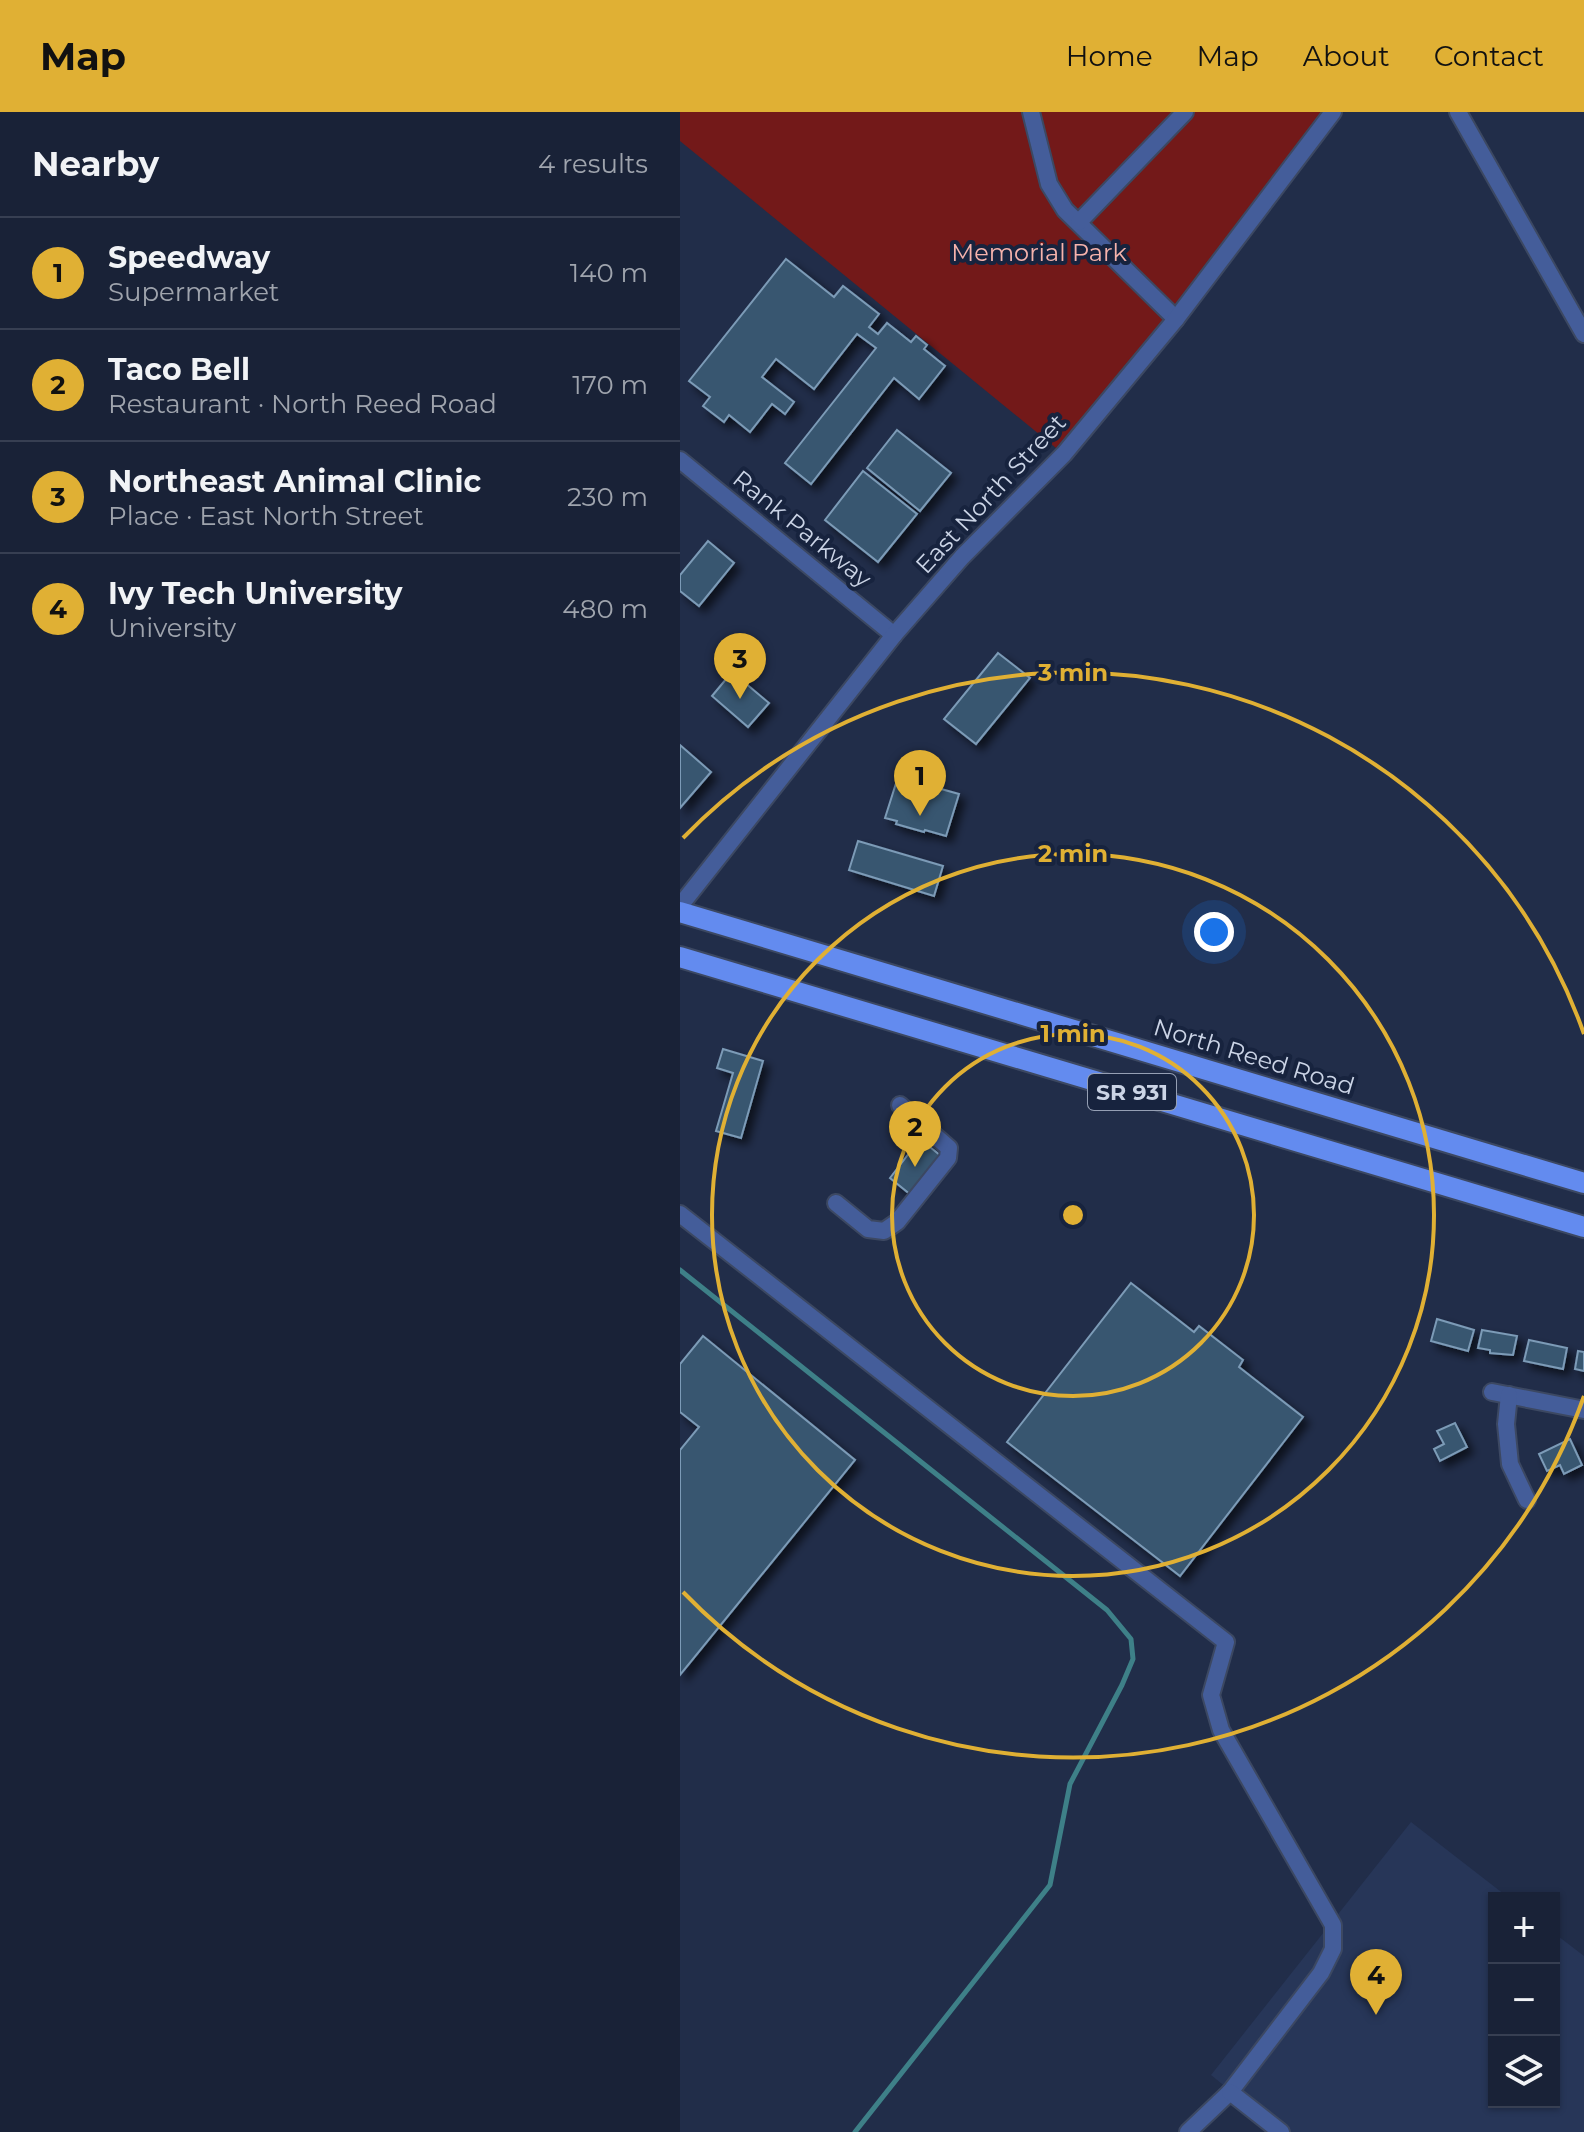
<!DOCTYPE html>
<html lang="en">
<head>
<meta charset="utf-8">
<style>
  body { margin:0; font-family:Montserrat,sans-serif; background:#222a3f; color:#f1f3f6 }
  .controls { position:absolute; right:24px; bottom:24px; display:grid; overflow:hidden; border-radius:0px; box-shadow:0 2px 6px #0004 }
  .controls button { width:72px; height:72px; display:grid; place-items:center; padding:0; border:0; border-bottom:2px solid #373f52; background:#192237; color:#f1f3f6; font:40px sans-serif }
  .you { position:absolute; left:534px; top:820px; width:28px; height:28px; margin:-20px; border:6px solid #fff; border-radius:50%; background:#1a73e8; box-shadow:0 0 0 12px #1a73e833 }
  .badge { display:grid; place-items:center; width:52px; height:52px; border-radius:50%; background:#e0b034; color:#111; font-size:26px; font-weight:700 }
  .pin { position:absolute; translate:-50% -66px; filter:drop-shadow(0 2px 4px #0008) }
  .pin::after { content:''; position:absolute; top:42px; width:28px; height:24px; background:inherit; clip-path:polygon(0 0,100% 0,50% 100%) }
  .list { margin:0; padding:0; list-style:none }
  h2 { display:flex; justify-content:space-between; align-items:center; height:104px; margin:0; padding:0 32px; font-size:34px }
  h2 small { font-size:26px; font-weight:400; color:#9fa4ad }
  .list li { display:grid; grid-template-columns:52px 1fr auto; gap:24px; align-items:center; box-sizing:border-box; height:112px; padding:0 32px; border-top:2px solid #373f52 }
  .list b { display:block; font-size:30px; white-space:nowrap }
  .list p { margin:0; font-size:26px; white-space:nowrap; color:#9fa4ad }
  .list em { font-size:26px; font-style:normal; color:#9fa4ad }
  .icon { flex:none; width:44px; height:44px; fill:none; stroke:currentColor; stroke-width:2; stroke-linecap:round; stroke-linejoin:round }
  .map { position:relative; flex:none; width:904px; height:2020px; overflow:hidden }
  header { display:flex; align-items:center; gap:48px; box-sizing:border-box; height:112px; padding:0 40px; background:#e0b034; color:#111 }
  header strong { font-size:38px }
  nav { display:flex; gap:44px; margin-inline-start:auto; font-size:28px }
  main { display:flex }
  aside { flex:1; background:#192237 }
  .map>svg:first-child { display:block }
  .built { fill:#273658 }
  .green { fill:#731919 }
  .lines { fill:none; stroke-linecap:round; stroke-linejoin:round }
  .stream { stroke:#3e8088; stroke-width:5 }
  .building { fill:#39566f; stroke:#7c9bb7; stroke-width:2; filter:url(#shadow) }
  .minor-casing { stroke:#3c4862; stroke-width:20 }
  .major-casing { stroke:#3c4862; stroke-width:24 }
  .minor { stroke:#445d9a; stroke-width:16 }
  .major { stroke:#638bef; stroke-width:20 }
  .ring { fill:none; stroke:#e0b034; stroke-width:4 }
  .labels { text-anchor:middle; stroke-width:8; stroke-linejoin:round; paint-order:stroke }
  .shield { fill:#17233e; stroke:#959fb4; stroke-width:2 }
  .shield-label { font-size:22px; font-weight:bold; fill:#cbd4e6 }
  .park-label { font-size:24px; fill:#f6b3ac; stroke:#17233e }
  .street-label { font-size:24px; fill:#cbd4e6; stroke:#17233e }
  .centre { fill:#e0b034; stroke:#17233e; stroke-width:4 }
  .ring-label { font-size:24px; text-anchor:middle; font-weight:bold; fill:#e0b034; stroke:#17233e; stroke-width:8; stroke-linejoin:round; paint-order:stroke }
</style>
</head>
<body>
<header>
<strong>Map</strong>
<nav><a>Home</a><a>Map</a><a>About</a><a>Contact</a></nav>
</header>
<main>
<aside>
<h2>Nearby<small>4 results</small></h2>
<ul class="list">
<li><span class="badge">1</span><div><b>Speedway</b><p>Supermarket</p></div><em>140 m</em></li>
<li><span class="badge">2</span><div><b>Taco Bell</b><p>Restaurant · North Reed Road</p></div><em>170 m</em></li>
<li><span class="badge">3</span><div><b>Northeast Animal Clinic</b><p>Place · East North Street</p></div><em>230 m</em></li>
<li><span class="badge">4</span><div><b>Ivy Tech University</b><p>University</p></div><em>480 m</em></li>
</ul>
</aside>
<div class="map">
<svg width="904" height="2020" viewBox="0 0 904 2020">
  <defs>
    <filter id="shadow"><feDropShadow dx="6" dy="6" stdDeviation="4" flood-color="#0009"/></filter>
  </defs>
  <rect width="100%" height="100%" fill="#212d49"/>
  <polygon class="built" points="731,1710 829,1786 814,1786 814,1990 874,1990 874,1821 904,1844 904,2020 601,2020 531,1963"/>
  <polygon class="green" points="0,0 645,0 495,199 376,336 0,29"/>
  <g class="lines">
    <polyline class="stream" points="0,1158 427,1498 451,1527 453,1547 442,1573 390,1672 370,1773 175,2020"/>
  </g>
  <g class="building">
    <polygon points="106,147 154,185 163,174 199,202 189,215 198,222 207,211 231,230 236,224 247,233 244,237 265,254 239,287 214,266 131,372 105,351 196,236 177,222 134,277 96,247 82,265 114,290 105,302 92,292 70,320 49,303 44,310 23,294 30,285 9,269"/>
    <polygon points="217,318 271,361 240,399 187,356"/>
    <polygon points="183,359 237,402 198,450 145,408"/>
    <polygon points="28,429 54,451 19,494 0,479 0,463"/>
    <polygon points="318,541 350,566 296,632 264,607"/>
    <polygon points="52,560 89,591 68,615 32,584"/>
    <polygon points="0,633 31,660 0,696"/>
    <polygon points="218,665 279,682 266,724 245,718 244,720 216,712 217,709 205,706"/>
    <polygon points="178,729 263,754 254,784 169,758"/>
    <polygon points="43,937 83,949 61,1026 36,1019 53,961 37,956"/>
    <polygon points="240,1027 261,1044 231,1083 210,1066"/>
    <polygon points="451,1171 514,1220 519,1214 563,1248 559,1255 623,1305 500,1464 327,1330"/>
    <polygon points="757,1207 794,1218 788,1239 751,1229"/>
    <polygon points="802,1218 837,1224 833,1243 810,1241 810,1238 798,1236"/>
    <polygon points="23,1224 175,1348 0,1563 0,1338 19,1315 0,1300 0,1252"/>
    <polygon points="849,1228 887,1236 883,1257 844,1249"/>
    <polygon points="898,1239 904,1240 904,1259 895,1257"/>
    <polygon points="775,1311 787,1335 760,1349 754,1337 764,1332 757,1319"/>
    <polygon points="890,1327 902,1353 884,1362 880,1353 867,1359 859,1342"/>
  </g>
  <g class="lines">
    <defs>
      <g id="minor">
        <polyline points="351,0 369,72 385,98 496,207"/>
        <polyline points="778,0 904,222"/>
        <polyline points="399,110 505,0"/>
        <polyline points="0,348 214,523"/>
        <polyline points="0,794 214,523 282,445 384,342 496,207 653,0"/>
        <polyline points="156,1091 188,1117 204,1119 217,1110 268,1046 269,1036 220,993"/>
        <polyline points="0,1102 546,1530 531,1583 541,1618 653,1813 653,1837 641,1861 550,1980 508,2020"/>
        <polyline points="812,1280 904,1298"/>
        <polyline points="829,1283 826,1312 830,1352 847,1388"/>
        <polyline points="550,1980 601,2020"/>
      </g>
      <g id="major">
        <polyline points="0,800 904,1071"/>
        <polyline points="0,845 904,1115"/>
      </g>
    </defs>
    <use href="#minor" class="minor-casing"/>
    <use href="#major" class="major-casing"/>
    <use href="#minor" class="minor"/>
    <use href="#major" class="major"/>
  </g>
  <g class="ring">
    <circle cx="393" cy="1103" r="181"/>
    <circle cx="393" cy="1103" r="361"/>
    <path d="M904 1284A542 542 0 0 1 3 1480M3 726A542 542 0 0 1 904 922"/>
  </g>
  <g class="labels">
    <rect class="shield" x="408" y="962" width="88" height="36" rx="6"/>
    <g class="shield-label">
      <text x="452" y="988">SR 931</text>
    </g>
    <g class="park-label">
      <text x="359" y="149">Memorial Park</text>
    </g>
    <g class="street-label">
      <text transform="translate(311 382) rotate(-47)" y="8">East North Street</text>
      <text transform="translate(122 417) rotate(39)" y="8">Rank Parkway</text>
      <text transform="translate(574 945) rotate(17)" y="8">North Reed Road</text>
    </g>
  </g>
  <circle cx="393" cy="1103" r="12" class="centre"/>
  <g class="ring-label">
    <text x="393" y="569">3 min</text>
    <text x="393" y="750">2 min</text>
    <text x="393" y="930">1 min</text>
  </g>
</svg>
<div class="controls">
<button>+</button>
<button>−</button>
<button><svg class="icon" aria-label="layers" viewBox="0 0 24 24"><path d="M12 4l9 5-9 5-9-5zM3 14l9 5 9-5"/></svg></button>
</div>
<div class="you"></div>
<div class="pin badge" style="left:240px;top:704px">1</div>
<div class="pin badge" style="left:235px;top:1055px">2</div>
<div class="pin badge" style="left:60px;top:587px">3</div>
<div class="pin badge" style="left:696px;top:1903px">4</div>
</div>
</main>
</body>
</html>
